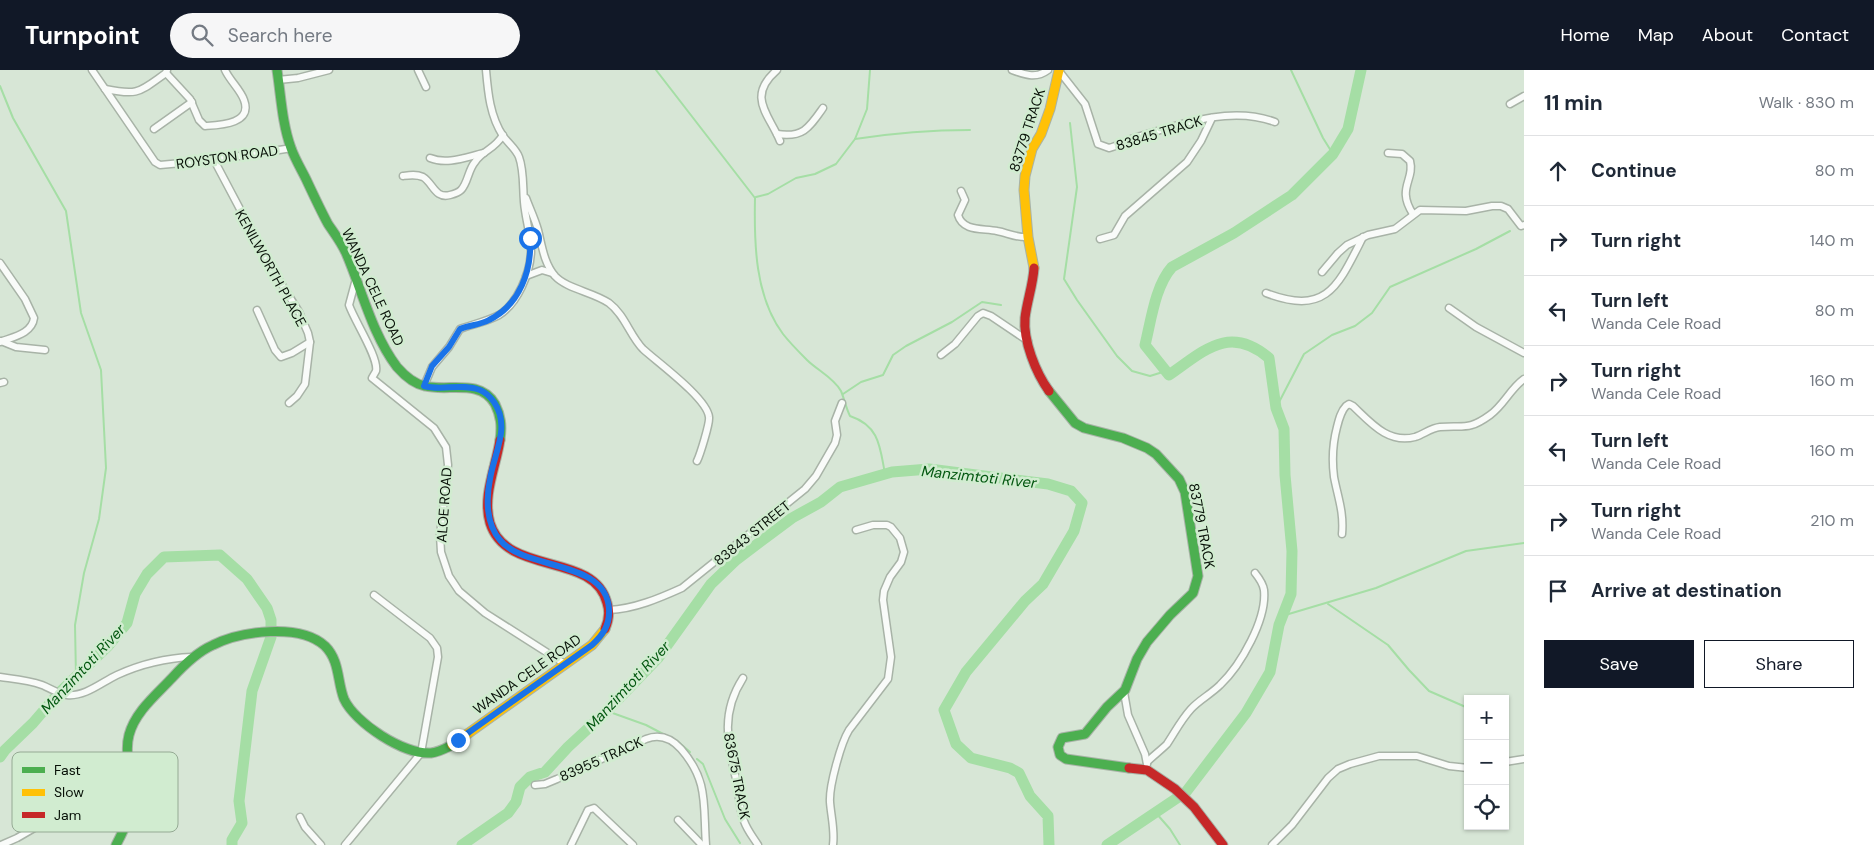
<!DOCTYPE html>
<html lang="en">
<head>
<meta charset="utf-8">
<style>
  body { margin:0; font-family:"DM Sans",sans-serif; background:#f6f6f7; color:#1f2937 }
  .controls { position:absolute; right:15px; bottom:15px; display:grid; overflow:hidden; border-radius:0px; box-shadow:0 1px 4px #0004 }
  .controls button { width:45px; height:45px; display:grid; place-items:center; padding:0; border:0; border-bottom:1px solid #e0e1e3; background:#fff; color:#1f2937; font:25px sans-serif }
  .stop { position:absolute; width:15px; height:15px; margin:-11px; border:4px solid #1a73e8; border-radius:50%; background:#fff }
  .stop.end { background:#1a73e8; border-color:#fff; box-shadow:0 1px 5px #0008 }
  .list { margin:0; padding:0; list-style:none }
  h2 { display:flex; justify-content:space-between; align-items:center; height:65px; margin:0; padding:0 20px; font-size:21px }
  h2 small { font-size:16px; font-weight:400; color:#747a83 }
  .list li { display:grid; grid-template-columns:32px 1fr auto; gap:15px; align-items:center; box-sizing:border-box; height:70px; padding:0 20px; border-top:1px solid #e0e1e3 }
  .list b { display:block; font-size:19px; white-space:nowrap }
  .list p { margin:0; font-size:16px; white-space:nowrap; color:#747a83 }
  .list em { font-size:16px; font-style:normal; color:#747a83 }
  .actions { display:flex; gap:10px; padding:15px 20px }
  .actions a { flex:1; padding:11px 0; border:1px solid #111827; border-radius:0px; text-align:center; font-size:18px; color:#111827 }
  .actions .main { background:#111827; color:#fff }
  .icon { flex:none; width:28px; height:28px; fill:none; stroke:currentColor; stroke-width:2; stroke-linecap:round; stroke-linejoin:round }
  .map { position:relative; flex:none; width:1524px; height:775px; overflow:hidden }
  header { display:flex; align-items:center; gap:30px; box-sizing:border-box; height:70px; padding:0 25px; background:#111827; color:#fff }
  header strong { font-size:24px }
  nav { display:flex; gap:28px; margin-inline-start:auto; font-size:18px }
  .search { width:350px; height:45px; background:#f6f6f7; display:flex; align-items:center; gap:12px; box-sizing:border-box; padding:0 18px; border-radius:28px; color:#747a83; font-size:19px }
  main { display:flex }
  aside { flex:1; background:#fff }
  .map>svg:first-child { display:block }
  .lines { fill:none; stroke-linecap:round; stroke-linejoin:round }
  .stream { stroke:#a5dea5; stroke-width:2 }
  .river { stroke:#a5dea5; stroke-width:11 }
  .street-casing { stroke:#a8b3a7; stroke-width:9 }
  .fast-casing { stroke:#a8b3a7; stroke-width:11 }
  .slow-casing { stroke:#a8b3a7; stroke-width:11 }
  .jam-casing { stroke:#a8b3a7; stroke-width:11 }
  .street { stroke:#f9fbf9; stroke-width:6 }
  .fast { stroke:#4caf50; stroke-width:9 }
  .slow { stroke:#ffc107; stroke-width:9 }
  .jam { stroke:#c62828; stroke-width:9 }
  .route { stroke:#1a73e8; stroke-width:6 }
  .labels { text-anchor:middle; stroke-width:5; stroke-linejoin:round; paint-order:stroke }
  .street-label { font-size:14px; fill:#081108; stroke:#d1ecd0 }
  .water-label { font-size:15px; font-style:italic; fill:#035710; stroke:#d1ecd0 }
  .key { fill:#d1ecd0; stroke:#95aa94; stroke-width:1 }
  .key-label { font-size:14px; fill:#081108 }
</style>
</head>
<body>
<header>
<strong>Turnpoint</strong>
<div class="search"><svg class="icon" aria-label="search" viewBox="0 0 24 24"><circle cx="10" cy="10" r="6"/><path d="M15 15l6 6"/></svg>Search here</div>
<nav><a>Home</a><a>Map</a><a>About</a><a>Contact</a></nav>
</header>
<main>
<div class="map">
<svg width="1524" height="775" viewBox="0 0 1524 775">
  <rect width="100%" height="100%" fill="#d7e6d6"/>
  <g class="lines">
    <g class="stream">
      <path d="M656 0 755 128C754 173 755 227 783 264 790 273 799 282 807 290 817 300 834 308 841 321 844 328 846 338 850 346 880 356 880 378 885 404"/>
      <polyline points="1291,0 1323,68 1333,84"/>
      <polyline points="0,16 13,48 66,141 81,243 101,300 106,398 99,449 84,503 75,555 76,607"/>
      <polyline points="1070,53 1077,117 1064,209 1077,230 1117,286 1132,301 1150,306 1166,301"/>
      <path d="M855 69C894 63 930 60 970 60"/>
      <polyline points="756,127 768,124 796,108 815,104 836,94 855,69 867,39 870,0"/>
      <polyline points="843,324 861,312 883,305 893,285 906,276 952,252 982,232 1001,235"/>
      <polyline points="1276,338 1304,284 1332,265 1355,256 1372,243 1390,217 1476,179 1510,161"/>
      <polyline points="1328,534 1388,575 1409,600 1429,621 1468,638"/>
      <polyline points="1282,546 1376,518 1466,481 1524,473"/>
      <polyline points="607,641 646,655 667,666"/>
      <polyline points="676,670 690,682"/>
      <polyline points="697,689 703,694 725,749 740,773"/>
      <polyline points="1156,743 1170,759 1180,775"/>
    </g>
    <g class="river">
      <polyline points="0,687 5,680 33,653 58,624 108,576 127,553 135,524 147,504 164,487 220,485 247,509 267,538 271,550 271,567 252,621 239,731 242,753 232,770 232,775"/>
      <polyline points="462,775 508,743 516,732 520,717 530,707 545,702 568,677 607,641 658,588 711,514 736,490 792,448 821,432 840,417 892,402 929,399 1048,414 1071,421 1082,433 1074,461 1043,514 1025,531 966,602 944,640 956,674 971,688 1010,698 1019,703 1030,726 1048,746 1049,775"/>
      <path d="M1107 775 1186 722 1246 643 1270 602 1279 555 1291 524 1292 481 1285 405 1284 359 1276 338 1269 288C1229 254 1204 281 1169 305L1145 275C1151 251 1155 216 1172 197L1234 163 1292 125 1333 84 1348 59 1361 0"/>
    </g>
    <defs>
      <g id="street">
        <polyline points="92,0 155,92 160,95 214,90 292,78"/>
        <polyline points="418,0 426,17"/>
        <path d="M777 0C746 27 769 44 780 71"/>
        <path d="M1012 0C1026 5 1036 9 1048 0"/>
        <path d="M1059 1 1085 34 1098 74 1109 78C1118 76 1125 71 1134 68 1178 55 1230 35 1275 52"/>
        <path d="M166 3 190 29 199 50 205 56C220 55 253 54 244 30 240 19 230 11 225 0"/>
        <polyline points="278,10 298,8 329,0"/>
        <path d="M105 19C139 26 139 22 166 3L167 0"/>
        <polyline points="1510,34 1524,26"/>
        <polyline points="154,59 192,32"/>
        <path d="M777 64C803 68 809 58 823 38"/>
        <path d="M1388 83 1402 84 1410 91C1415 110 1396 118 1413 144"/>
        <path d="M430 88C447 95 466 87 484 83"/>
        <polyline points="214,90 269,194 299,242 308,263 310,272 305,314 297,326 289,333"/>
        <path d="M403 106C410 105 416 104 423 107 433 113 435 129 450 125 454 124 458 123 461 120 468 113 468 100 475 92 483 80 494 80 503 65"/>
        <path d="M961 121 965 130 958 145C963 162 983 158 997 161 1008 163 1016 168 1028 167"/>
        <path d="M526 128C530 139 535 149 538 160 542 176 544 193 555 206 567 219 593 222 609 233 625 245 630 266 643 279 657 292 707 328 709 347 710 353 700 385 697 391"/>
        <polyline points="1100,169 1114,165 1125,146 1187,92 1201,71 1212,48"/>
        <path d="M0 193 25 229 34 248C32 264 12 267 0 272"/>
        <polyline points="1322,202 1338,183 1347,175 1368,165 1395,159 1420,140 1466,141 1492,136 1501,136 1508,139 1521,156 1524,155"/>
        <polyline points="526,206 542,200 552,203"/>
        <path d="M356 209 349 235C354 250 379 288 376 301 375 303 373 306 372 308L434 358 446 377 448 395 440 465 441 482 449 506 459 521 485 543 565 594"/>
        <path d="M1266 223C1327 246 1338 216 1363 167"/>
        <polyline points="1449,238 1476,257 1524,283"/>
        <polyline points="257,240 275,280 281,287 292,283 310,272"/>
        <polyline points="1,271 16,277 45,280"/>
        <polyline points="941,285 955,274 978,246 983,243 991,246 1028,271"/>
        <polyline points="0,313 4,312"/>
        <path d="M424 316 432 297 449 277 460 259C473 254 486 252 499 245 518 233 530 203 531 182 531 168 527 154 525 140 522 124 525 103 519 87 516 79 508 73 503 66 490 46 488 23 486 0"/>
        <path d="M1342 464C1344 442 1338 428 1334 407 1332 391 1333 372 1337 357 1339 349 1341 341 1346 336L1349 334 1353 336C1371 353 1388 374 1415 367 1424 364 1431 358 1440 357 1464 355 1468 361 1490 345 1504 335 1510 319 1524 309"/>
        <path d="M609 540C634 539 660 528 682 518L805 419 816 406 835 373 837 365 835 351 842 333"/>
        <path d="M0 607C14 609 28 610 42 615 50 618 58 624 67 625 85 627 102 612 117 605 141 594 166 588 192 587"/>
        <path d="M743 608C721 642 727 671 736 709 739 723 739 738 744 751 747 760 753 767 758 775"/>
        <polyline points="1124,622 1128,645 1145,684 1147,694"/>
        <path d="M1147 692C1153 686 1161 680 1167 674 1175 662 1181 650 1191 639 1199 630 1211 624 1220 615 1241 595 1267 549 1264 520 1263 513 1259 508 1255 503"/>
        <polyline points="1505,692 1524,689"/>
        <path d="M535 715 545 714 557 709 646 669C659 664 671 668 681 679 709 711 703 735 706 775"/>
        <polyline points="300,747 305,757 321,775"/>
        <polyline points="678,750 702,775"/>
        <polyline points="1,775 17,768 67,739 131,719"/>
        <polyline points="345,775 421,683 438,587 437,578 430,568 374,525"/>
        <polyline points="571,775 588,740 594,738 633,775"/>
        <path d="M833 775C835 760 831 746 830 732 829 716 841 673 849 660L888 609 891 587 883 530 884 521 890 507 901 492 904 482 900 468 891 457 887 455H873L856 460"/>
        <polyline points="1272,775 1292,755 1328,708 1338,699 1350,694 1379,686 1417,686 1449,696 1468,698"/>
      </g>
      <g id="fast">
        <path d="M277 0C281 26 282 53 291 78 295 89 301 99 306 109 313 124 320 139 328 154 334 163 341 172 346 183 362 220 372 264 397 297 404 305 414 314 425 316 448 322 480 308 495 334 501 346 502 356 500 370"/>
        <polyline points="1049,321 1075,353 1084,358 1123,368 1147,378 1156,384 1179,409 1185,422 1198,506 1193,523 1170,545 1147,572 1137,589 1125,620 1107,637 1085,664 1062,668 1058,677 1060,685 1066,689 1129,698"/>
        <path d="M116 775C125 758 133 741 132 721 132 702 124 684 129 665 135 642 156 625 172 608 184 595 197 582 213 575 241 561 300 553 325 576 340 591 337 611 344 629 355 653 404 685 431 683 439 682 446 678 452 675"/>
      </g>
      <g id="slow">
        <polyline points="1034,198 1028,167 1024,120 1025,106 1032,79 1041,64 1050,39 1059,0"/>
        <polyline points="452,675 592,575 605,559"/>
      </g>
      <g id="jam">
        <path d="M1034 198C1033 215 1027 231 1025 248 1023 271 1036 303 1049 321"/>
        <path d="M500 370C496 397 482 426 490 453 507 507 594 481 607 533 610 542 609 550 605 559"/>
        <polyline points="1129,698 1147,700 1175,719 1194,737 1223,775"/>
      </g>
    </defs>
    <use href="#street" class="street-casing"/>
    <use href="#fast" class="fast-casing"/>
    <use href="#slow" class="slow-casing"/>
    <use href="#jam" class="jam-casing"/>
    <use href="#street" class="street"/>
    <use href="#fast" class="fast"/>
    <use href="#slow" class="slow"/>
    <use href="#jam" class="jam"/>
  </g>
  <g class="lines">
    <path class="route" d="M458 670 592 575C603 565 610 555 609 539 606 489 525 501 500 470 486 454 486 429 490 409 494 383 511 357 494 332 491 328 485 322 480 320 462 313 442 321 424 316L432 296 449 277 460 259C469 255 480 255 489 250 520 235 532 200 530 168"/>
  </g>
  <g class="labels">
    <g class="street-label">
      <text transform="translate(1027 60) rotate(-72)" y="5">83779 TRACK</text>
      <text transform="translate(1159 63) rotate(-17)" y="5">83845 TRACK</text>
      <text transform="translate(227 87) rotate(-8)" y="5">ROYSTON ROAD</text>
      <text transform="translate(271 198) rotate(61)" y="5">KENILWORTH PLACE</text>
      <text transform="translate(373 217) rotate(65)" y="5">WANDA CELE ROAD</text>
      <text transform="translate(444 435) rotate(-86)" y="5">ALOE ROAD</text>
      <text transform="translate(1202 456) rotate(79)" y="5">83779 TRACK</text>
      <text transform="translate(752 463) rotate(-39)" y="5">83843 STREET</text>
      <text transform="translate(527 604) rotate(-35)" y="5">WANDA CELE ROAD</text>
      <text transform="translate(601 689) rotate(-24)" y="5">83955 TRACK</text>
      <text transform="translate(737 706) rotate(79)" y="5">83675 TRACK</text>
    </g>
    <g class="water-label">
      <text transform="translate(979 407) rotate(6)" y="5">Manzimtoti River</text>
      <text transform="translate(83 599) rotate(-47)" y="5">Manzimtoti River</text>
      <text transform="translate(628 616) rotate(-47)" y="5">Manzimtoti River</text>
    </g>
  </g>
  <rect x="12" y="682" width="166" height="80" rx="8" class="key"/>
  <rect x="22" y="697" width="23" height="6" fill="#4caf50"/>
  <rect x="22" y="719" width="23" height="7" fill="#ffc107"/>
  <rect x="22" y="742" width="23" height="6" fill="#c62828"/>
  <g class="key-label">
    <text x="54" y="705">Fast</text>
    <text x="54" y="727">Slow</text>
    <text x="54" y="750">Jam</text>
  </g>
</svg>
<div class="controls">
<button>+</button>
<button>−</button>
<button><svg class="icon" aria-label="locate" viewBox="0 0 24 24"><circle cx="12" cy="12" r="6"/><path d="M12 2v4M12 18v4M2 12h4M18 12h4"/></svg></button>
</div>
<div class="stop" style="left:530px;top:168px"></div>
<div class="stop end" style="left:458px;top:670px"></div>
</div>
<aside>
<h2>11 min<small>Walk · 830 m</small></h2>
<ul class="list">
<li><svg class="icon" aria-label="ahead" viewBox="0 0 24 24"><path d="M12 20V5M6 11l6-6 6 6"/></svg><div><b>Continue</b></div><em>80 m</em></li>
<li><svg class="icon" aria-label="right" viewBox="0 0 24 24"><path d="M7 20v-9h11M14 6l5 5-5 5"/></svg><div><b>Turn right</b></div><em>140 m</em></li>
<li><svg class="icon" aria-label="left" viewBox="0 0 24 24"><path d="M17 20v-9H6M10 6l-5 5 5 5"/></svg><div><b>Turn left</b><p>Wanda Cele Road</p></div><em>80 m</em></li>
<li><svg class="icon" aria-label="right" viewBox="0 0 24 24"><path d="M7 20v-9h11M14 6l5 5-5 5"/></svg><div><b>Turn right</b><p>Wanda Cele Road</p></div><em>160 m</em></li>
<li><svg class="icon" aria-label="left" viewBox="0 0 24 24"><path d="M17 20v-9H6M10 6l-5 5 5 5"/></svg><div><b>Turn left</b><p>Wanda Cele Road</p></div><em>160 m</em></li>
<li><svg class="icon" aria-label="right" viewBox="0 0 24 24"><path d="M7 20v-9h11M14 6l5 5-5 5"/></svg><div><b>Turn right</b><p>Wanda Cele Road</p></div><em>210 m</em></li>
<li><svg class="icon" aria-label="arrive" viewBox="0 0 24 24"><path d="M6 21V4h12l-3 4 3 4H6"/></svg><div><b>Arrive at destination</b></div></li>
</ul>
<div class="actions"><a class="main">Save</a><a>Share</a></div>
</aside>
</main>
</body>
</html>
